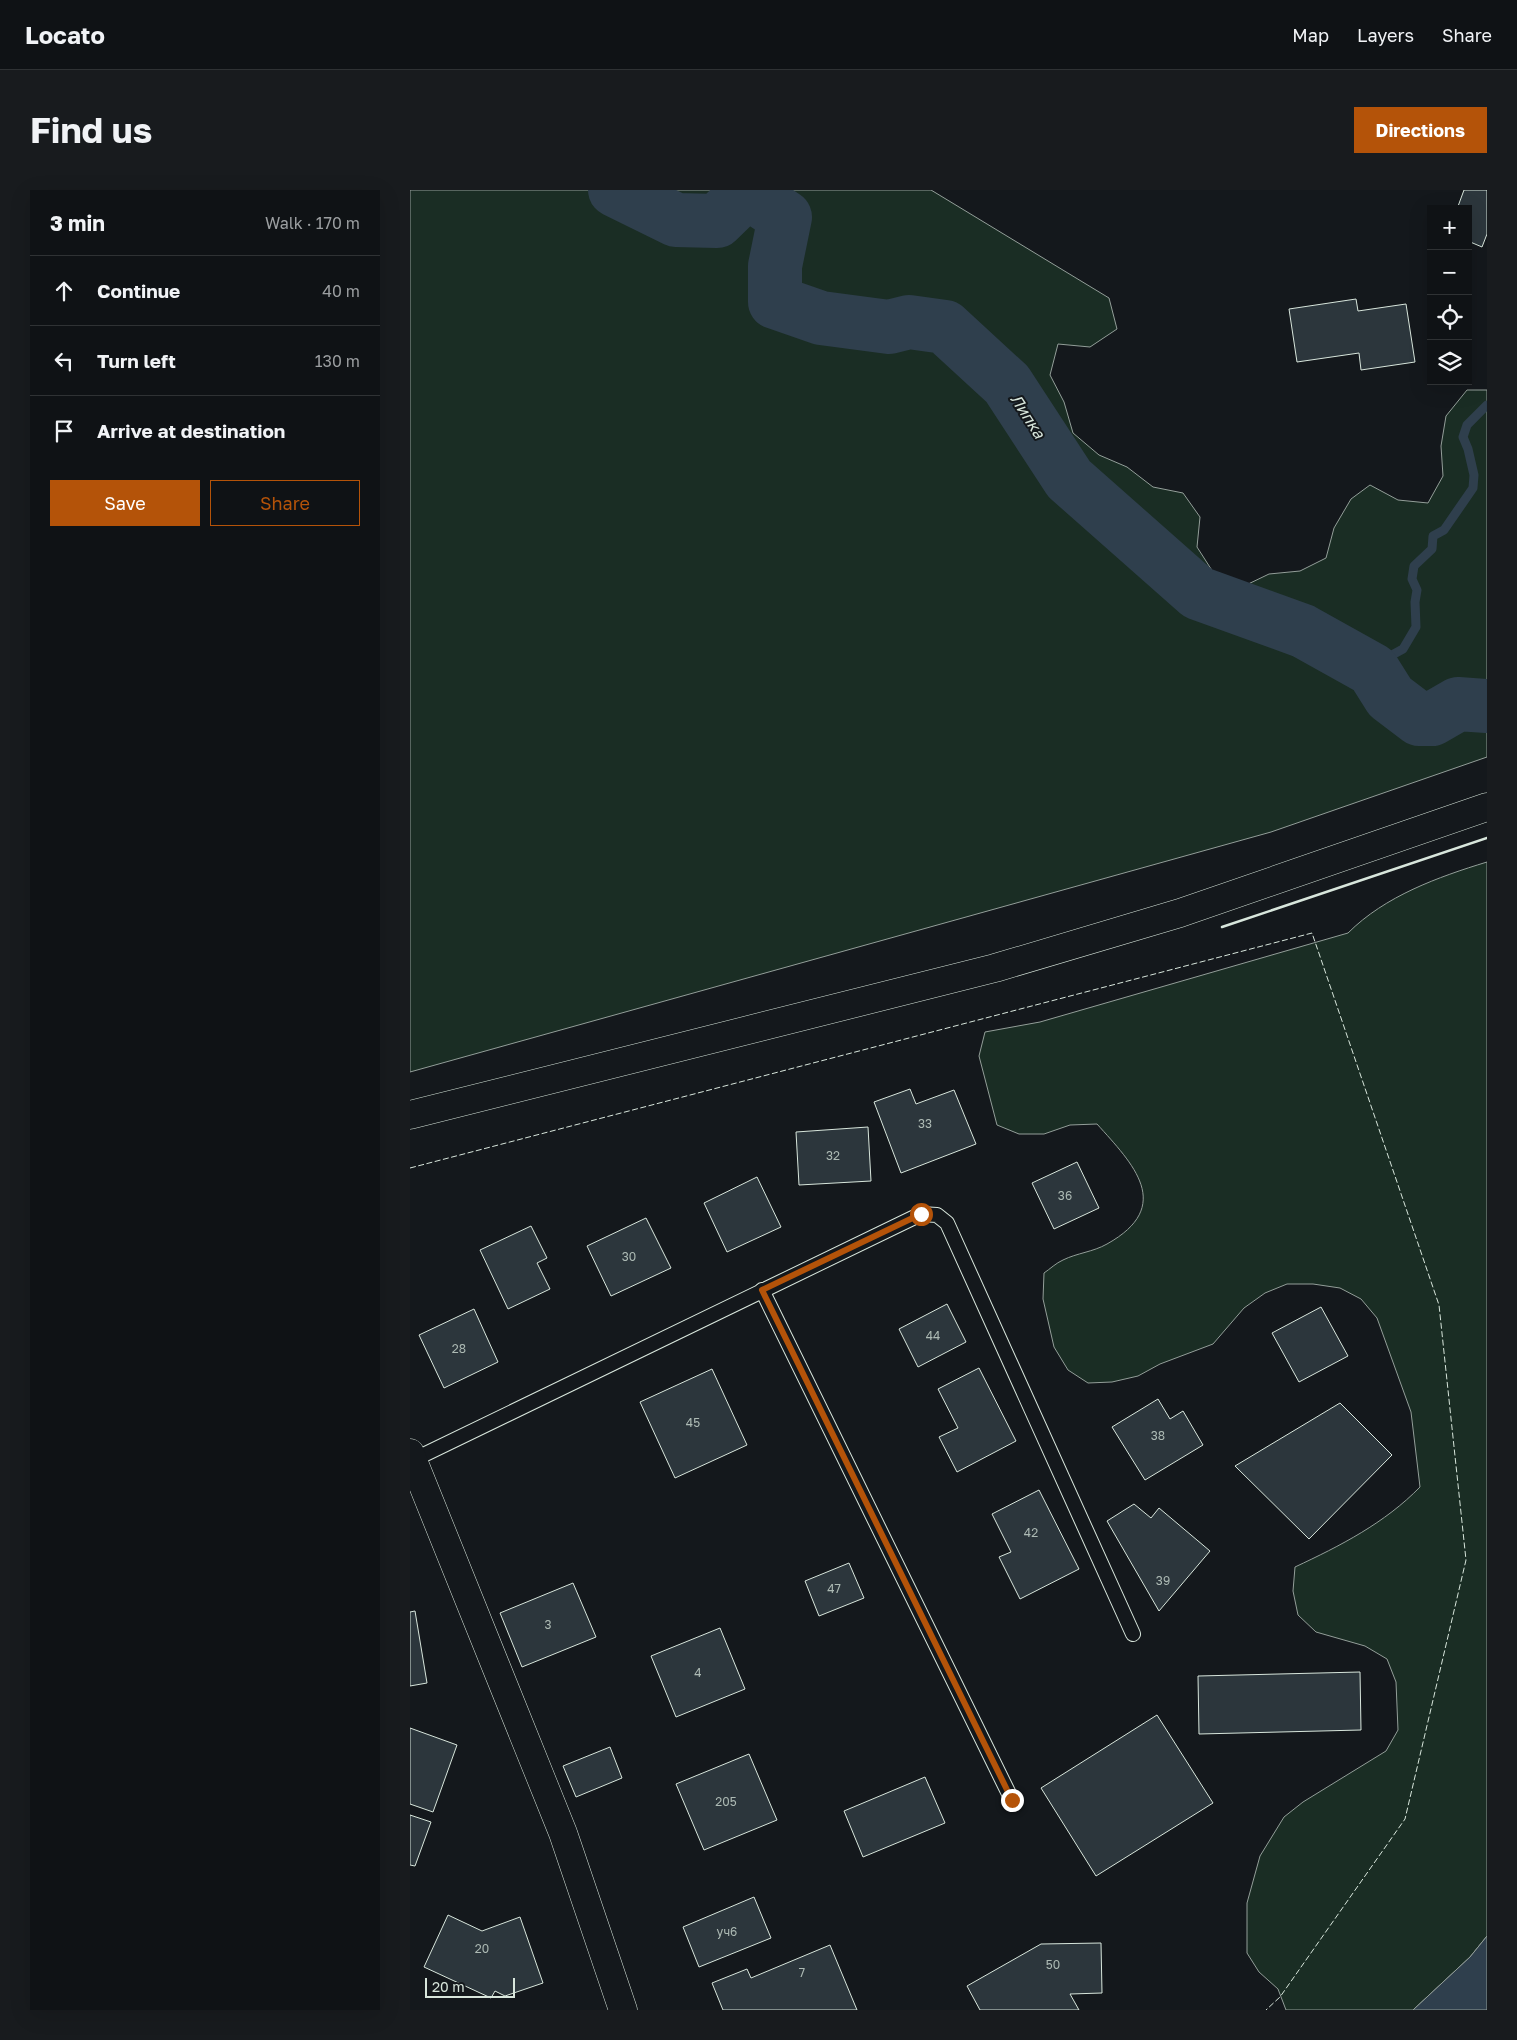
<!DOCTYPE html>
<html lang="en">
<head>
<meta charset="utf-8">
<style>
  body { margin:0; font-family:"Golos Text",sans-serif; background:#181b1e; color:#f1f3f6 }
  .controls { position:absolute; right:15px; top:15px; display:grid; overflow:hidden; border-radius:0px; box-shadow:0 5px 20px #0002 }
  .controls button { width:45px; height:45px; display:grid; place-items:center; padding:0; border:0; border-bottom:1px solid #2f3234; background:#0f1215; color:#f1f3f6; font:25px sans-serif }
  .scale { position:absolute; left:15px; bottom:12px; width:90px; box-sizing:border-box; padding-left:5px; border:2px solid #d8e6dc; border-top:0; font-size:14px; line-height:18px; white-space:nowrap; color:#d8e6dc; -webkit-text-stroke:4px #14181c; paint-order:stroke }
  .stop { position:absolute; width:15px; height:15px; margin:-11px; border:4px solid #b45309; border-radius:50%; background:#fff }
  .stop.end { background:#b45309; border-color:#fff; box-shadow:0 1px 5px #0008 }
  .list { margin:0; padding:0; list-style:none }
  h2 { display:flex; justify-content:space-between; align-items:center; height:65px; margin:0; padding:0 20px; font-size:21px }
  h2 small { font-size:16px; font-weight:400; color:#9b9ea0 }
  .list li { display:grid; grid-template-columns:32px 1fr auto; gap:15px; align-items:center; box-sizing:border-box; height:70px; padding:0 20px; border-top:1px solid #2f3234 }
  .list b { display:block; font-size:19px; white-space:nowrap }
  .list em { font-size:16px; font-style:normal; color:#9b9ea0 }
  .actions { display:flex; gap:10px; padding:15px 20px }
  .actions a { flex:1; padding:11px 0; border:1px solid #b45309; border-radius:0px; text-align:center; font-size:18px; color:#b45309 }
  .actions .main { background:#b45309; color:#fff }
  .icon { flex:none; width:28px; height:28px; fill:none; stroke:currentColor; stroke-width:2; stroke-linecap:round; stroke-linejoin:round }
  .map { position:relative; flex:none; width:1077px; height:1820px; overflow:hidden; border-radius:0px }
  header { display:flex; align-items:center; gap:30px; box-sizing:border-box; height:70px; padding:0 25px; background:#0f1215; border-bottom:1px solid #2f3234 }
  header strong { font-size:24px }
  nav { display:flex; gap:28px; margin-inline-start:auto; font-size:18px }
  .intro { display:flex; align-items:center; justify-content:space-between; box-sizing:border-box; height:120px; padding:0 30px }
  h1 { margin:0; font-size:35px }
  .button { padding:12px 22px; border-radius:0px; background:#b45309; color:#fff; font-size:18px; font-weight:700 }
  main { display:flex; gap:30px; padding:0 30px }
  aside { flex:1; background:#0f1215; border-radius:0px; box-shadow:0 5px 20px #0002 }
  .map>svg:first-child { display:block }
  .green { fill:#1a2d24; stroke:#939e99 }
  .water { fill:#2f3f4d; stroke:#939e99 }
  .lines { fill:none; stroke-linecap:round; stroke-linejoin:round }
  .stream { stroke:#2f3f4d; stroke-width:9 }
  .river { stroke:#2f3f4d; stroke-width:54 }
  .building { fill:#2c363c; stroke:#d8e6dc }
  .lane-casing { stroke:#d8e6dc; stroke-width:16 }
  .street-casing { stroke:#d8e6dc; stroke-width:29 }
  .secondary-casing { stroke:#d8e6dc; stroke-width:29 }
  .lane { stroke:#14181c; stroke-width:14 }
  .street { stroke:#14181c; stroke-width:28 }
  .secondary { stroke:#14181c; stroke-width:28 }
  .fence { stroke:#d8e6dc; stroke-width:1; stroke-dasharray:6 2.5; stroke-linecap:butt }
  .wall { stroke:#d8e6dc; stroke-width:2.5 }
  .route { stroke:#b45309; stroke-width:6 }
  .labels { text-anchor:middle; stroke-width:4; stroke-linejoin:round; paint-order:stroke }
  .number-label { font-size:12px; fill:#adbab4 }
  .water-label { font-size:16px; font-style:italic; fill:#d8e6dc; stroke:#14181c }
</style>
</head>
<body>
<header>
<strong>Locato</strong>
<nav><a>Map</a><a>Layers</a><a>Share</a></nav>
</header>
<div class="intro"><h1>Find us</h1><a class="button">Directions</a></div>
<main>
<aside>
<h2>3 min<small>Walk · 170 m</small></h2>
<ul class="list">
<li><svg class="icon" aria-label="ahead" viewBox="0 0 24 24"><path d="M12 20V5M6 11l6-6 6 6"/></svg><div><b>Continue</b></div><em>40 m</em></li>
<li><svg class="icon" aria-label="left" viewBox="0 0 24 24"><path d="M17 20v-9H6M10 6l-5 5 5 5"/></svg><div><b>Turn left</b></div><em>130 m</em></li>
<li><svg class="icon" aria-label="arrive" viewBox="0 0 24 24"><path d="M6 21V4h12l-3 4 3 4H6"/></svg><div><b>Arrive at destination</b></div></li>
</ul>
<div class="actions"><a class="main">Save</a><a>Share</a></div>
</aside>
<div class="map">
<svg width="1077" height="1820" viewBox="0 0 1077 1820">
  <rect width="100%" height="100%" fill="#14181c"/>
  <g class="green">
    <polygon points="0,0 521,0 699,108 707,139 680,157 648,154 640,185 654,212 663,243 689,265 717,277 743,297 773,303 790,327 787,357 803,382 832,397 859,384 890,381 916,368 924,338 941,309 960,295 988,310 1018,313 1033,286 1031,256 1036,226 1057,200 1077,200 1077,567 861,642 0,882"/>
    <path d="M1077 672V1746L1060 1767 1003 1820H876L868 1799 849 1782 837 1763V1713L850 1666 874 1627 893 1612 976 1561 988 1540 986 1492 977 1469 955 1456 906 1442 888 1425 883 1401 885 1377C930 1356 975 1333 1010 1297L1001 1222 967 1128 951 1109 930 1098 903 1094H877L855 1103 834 1118 803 1154 750 1174 728 1186 702 1192 678 1193 658 1180 644 1157 633 1109 634 1083C640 1079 646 1073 653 1070 667 1063 683 1062 697 1054 765 1016 723 974 687 934L660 935 634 944H609L587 935 569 866 575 842 630 832 938 743C975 706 1028 687 1077 672Z"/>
  </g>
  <polygon class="water" points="1077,1746 1077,1820 1003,1820 1060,1767"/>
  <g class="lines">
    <polyline class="stream" points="963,480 971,471 993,459 1006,437 1005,412 1007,400 1002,389 1004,376 1022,359 1023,346 1034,340 1063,298 1064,285 1058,259 1053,247 1057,235 1077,215"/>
    <polyline class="river" points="205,0 266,30 307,31 337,2 375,27 365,76 365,112 411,128 479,137 499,132 535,137 597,194 659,289 788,403 893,441 963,480 980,507 1009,529 1022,529 1048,514 1077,516"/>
  </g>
  <g class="building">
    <polygon points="1054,0 1077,0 1077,44 1072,57 1058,51 1058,19 1047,19"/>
    <polygon points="946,109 948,121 996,114 1005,172 951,180 949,163 887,172 879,119"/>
    <polygon points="500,899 506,914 544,900 566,954 491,983 464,912"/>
    <polygon points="458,937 461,991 389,995 386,942"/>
    <polygon points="667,972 689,1018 644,1039 622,993"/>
    <polygon points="347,987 371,1037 317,1062 294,1013"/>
    <polygon points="236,1028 261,1078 201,1106 177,1056"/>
    <polygon points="121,1036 137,1068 127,1073 140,1099 98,1119 70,1060"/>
    <polygon points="537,1114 556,1152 508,1177 489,1139"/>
    <polygon points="911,1117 938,1166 889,1192 862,1143"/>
    <polygon points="64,1119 88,1172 34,1198 9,1145"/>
    <polygon points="569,1178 606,1251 547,1282 529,1247 548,1238 528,1199"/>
    <polygon points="302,1179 337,1255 265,1288 230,1212"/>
    <polygon points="748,1209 760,1229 773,1221 793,1255 735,1290 702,1237"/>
    <polygon points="930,1213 982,1265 899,1349 825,1276"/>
    <polygon points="629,1300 669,1379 610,1409 589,1367 601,1362 582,1324"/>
    <polygon points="724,1314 741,1328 749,1318 800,1361 749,1421 697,1331"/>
    <polygon points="439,1373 454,1408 409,1426 395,1391"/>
    <polygon points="163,1393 186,1447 112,1477 90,1423"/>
    <polygon points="5,1421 17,1493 0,1496 0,1422"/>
    <polygon points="310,1438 335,1499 266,1527 241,1466"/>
    <polygon points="950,1482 951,1540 789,1544 788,1486"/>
    <polygon points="747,1525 803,1613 686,1686 631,1598"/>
    <polygon points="0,1538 47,1555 23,1622 0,1614"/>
    <polygon points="200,1557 212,1588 166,1607 153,1576"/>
    <polygon points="339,1564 367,1630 294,1660 266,1594"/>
    <polygon points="515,1587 535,1633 453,1667 434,1621"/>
    <polygon points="0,1625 21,1632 5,1676 0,1675"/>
    <polygon points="344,1707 361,1748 289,1777 273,1737"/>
    <polygon points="38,1725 72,1741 110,1727 133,1793 95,1806 85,1801 81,1808 14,1777"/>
    <polygon points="691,1753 692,1803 660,1804 669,1820 570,1820 557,1796 631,1754"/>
    <polygon points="420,1755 447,1820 313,1820 302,1793 337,1779 341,1788"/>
  </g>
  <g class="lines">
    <defs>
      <g id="lane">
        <polyline points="352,1100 602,1610"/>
        <polyline points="3,1270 511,1024 527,1025 537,1033 723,1444"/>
      </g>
      <polyline id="street" points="0,1263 153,1643 213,1820"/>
      <polyline id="secondary" points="0,925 585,778 770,723 1077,617"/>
    </defs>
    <use href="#lane" class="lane-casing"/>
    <use href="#street" class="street-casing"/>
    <use href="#secondary" class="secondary-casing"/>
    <use href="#lane" class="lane"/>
    <use href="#street" class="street"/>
    <use href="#secondary" class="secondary"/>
    <polyline class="fence" points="0,978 902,743 1029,1115 1056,1370 995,1629 870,1807 856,1820"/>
    <polyline class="wall" points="812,737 1077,648"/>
  </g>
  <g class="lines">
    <polyline class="route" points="511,1024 352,1100 602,1610"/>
  </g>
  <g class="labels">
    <g class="number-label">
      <text x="515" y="938">33</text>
      <text x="423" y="970">32</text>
      <text x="655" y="1010">36</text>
      <text x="219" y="1071">30</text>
      <text x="523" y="1150">44</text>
      <text x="49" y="1163">28</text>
      <text x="283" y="1237">45</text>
      <text x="748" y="1250">38</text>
      <text x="621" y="1347">42</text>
      <text x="753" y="1395">39</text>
      <text x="424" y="1403">47</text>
      <text x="138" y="1439">3</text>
      <text x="288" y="1487">4</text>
      <text x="316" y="1616">205</text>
      <text x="317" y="1746">уч6</text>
      <text x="72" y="1763">20</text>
      <text x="643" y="1779">50</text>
      <text x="392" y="1787">7</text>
    </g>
    <g class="water-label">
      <text transform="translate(618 226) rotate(57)" y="6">Липка</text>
    </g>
  </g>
</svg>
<div class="controls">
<button>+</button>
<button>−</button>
<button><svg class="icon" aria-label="locate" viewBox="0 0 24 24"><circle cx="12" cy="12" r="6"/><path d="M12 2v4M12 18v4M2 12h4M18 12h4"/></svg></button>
<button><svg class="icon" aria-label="layers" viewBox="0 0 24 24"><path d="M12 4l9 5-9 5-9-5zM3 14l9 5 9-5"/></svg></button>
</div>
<div class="scale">20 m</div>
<div class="stop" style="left:511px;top:1024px"></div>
<div class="stop end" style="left:602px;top:1610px"></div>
</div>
</main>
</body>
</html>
